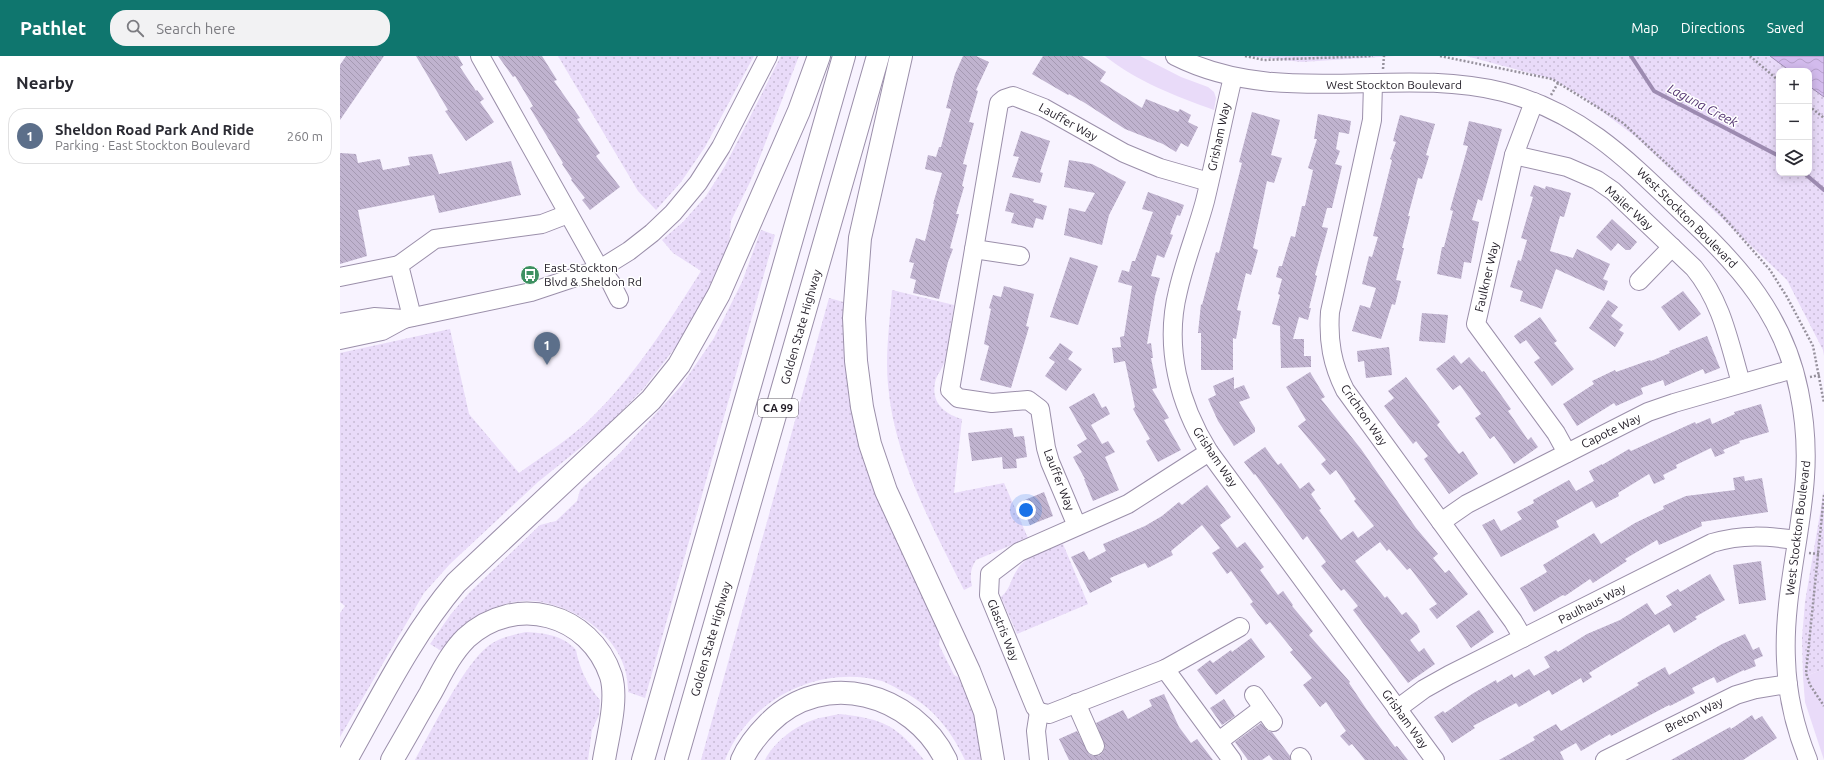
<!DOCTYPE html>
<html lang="en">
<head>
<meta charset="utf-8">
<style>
  body { margin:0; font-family:Ubuntu,sans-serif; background:#f2f2f3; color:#2b2b33 }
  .controls { position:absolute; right:12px; top:12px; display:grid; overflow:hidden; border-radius:8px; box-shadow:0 2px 10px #0003 }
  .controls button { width:36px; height:36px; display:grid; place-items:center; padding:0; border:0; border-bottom:1px solid #e1e1e2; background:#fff; color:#2b2b33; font:20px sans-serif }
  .you { position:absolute; left:686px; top:454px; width:14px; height:14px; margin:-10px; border:3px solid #fff; border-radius:50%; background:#1a73e8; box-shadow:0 0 0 6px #1a73e833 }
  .badge { display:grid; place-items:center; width:26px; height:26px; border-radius:50%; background:#0f766e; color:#fff; font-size:13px; font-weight:700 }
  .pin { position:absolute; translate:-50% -33px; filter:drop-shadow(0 1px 2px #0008) }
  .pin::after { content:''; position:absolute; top:21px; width:14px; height:12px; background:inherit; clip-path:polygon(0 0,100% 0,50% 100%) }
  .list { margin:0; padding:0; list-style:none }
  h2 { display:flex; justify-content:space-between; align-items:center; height:52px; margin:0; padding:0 16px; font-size:17px }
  h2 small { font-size:13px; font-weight:400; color:#7c7c81 }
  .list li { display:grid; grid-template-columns:26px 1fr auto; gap:12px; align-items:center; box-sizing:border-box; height:56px; margin:0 8px 8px; padding:0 8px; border:1px solid #e1e1e2; border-radius:16px }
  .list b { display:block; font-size:15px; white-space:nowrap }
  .list p { margin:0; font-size:13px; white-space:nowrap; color:#7c7c81 }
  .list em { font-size:13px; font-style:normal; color:#7c7c81 }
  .icon { flex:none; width:22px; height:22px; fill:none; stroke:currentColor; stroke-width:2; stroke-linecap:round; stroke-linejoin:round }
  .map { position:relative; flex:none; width:1484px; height:704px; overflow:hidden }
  header { display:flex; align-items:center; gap:24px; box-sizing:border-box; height:56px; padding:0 20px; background:#0f766e; color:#fff }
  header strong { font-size:19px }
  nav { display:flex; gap:22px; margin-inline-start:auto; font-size:14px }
  .search { width:280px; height:36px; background:#f2f2f3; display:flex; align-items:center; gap:10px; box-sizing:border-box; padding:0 14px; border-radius:16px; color:#7c7c81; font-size:15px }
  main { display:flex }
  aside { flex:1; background:#fff }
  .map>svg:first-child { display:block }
  .grass { fill:url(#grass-dots) }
  .park { fill:#e9dbf9 }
  .water { fill:url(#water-waves); stroke:#9d8bb1 }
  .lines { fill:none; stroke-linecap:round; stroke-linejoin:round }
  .stream { stroke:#9d8bb1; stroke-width:4 }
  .building { fill:url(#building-back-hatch) }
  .minor-casing { stroke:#9b8faa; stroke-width:20 }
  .highway-casing { stroke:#9b8faa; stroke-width:24 }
  .path { stroke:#96919c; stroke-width:2.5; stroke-dasharray:2 2; stroke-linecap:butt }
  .minor { stroke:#fff; stroke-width:18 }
  .highway { stroke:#fff; stroke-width:22 }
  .labels { text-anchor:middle; stroke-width:3; stroke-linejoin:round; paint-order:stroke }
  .shield { fill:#fff; stroke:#635f66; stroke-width:1 }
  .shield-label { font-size:11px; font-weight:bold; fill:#201b25 }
  .street-label { font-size:12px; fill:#201b25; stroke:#fff }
  .poi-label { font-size:12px; fill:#201b25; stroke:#fff; text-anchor:start }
  .water-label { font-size:13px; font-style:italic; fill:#533470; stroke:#fff }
</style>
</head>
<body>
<header>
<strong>Pathlet</strong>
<div class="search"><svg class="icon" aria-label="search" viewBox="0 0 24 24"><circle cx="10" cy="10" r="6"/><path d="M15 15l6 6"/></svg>Search here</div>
<nav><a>Map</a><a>Directions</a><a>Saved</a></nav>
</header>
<main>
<aside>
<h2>Nearby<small></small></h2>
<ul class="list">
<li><span class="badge" style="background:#5c6f8a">1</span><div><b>Sheldon Road Park And Ride</b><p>Parking · East Stockton Boulevard</p></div><em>260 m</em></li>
</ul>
</aside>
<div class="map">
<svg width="1484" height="704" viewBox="0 0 1484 704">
  <defs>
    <pattern id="grass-dots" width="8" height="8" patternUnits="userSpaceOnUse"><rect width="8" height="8" fill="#e9dbf9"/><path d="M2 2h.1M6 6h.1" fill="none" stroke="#c8bbd5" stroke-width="1.8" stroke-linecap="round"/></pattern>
    <pattern id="water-waves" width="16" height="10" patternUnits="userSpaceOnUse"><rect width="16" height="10" fill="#d3bbed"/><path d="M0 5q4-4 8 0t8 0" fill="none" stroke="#b5a0cb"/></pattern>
    <pattern id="building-back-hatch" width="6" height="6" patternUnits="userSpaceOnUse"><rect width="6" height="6" fill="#c0b3cf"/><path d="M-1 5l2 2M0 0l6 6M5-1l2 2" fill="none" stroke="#a599b2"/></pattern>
  </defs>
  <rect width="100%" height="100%" fill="#f8f3ff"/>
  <g class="grass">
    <polygon points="218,0 414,0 365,91 341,126 316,154 298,135"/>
    <path d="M441 0H459L411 124 391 165 389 188 366 240 338 288 304 332 265 372 198 426 110 508 84 537 0 681V557L5 550 0 546V297L110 273 129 358 179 417C201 401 225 386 245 368 292 324 327 269 361 215L333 197 322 184 343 166 366 140 385 110Z"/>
    <polygon points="906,0 1055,0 962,6"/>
    <polygon points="1126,0 1430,0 1450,15 1439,15 1439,117 1469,117 1469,30 1484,41 1484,300 1483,294 1447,224 1296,81 1243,41 1212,23"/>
    <path d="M421 174 435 179 305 642 288 636C290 586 239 550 194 545 176 543 154 550 138 559 123 566 112 582 103 596L90 588 111 558 129 537 200 469 216 465 237 445 240 434 280 397 341 330 374 282 402 226Z"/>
    <path d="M552 234 614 249C611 267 609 286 605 304 603 313 596 319 595 327 591 347 605 358 622 363L614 437 664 427 688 482 636 504C630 513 630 520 632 530L624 534C592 470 554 401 548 329 545 297 550 266 552 234Z"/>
    <path d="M489 242 507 247V292L601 575 599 589 614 619 624 624 634 656 643 704H625C610 672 590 648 558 633 553 630 547 627 542 625 479 608 409 643 385 704H361Z"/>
    <polygon points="1484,434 1484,613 1463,621 1462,582 1465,546"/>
    <path d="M723 488 748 548 677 578 661 541C671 532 670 524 677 514 686 499 707 494 723 488Z"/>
    <path d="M186 576C204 577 223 579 236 594 239 611 248 631 260 644L259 659 252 674 248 704H75C91 676 126 604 151 588 162 581 173 579 186 576Z"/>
    <path d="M500 658C543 663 557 669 584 704H425C433 687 455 670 473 664 481 661 491 660 500 658Z"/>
  </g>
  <g class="park">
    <path d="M765 0H800L841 21 868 31 874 36 876 42 874 54C835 40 798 26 765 0Z"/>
    <polygon points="1484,613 1484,704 1465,646 1463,621"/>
  </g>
  <polygon class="water" points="1430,0 1484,0 1484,41 1469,30 1469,15 1450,15"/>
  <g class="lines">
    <g class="stream">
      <polyline points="1291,0 1314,35 1439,100"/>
      <polyline points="1464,117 1484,134"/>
    </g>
  </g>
  <g class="building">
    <polygon points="6,0 44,0 0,64 0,9"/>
    <polygon points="76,0 118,0 123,9 120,11 136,35 137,34 144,43 140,46 154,66 126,85 105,55 108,54"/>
    <polygon points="158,0 202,0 217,24 214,25 240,62 237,63 260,97 256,100 280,131 250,154 242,144 245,142 231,124 232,123 222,108 223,107 190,52 193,50 175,20 173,21"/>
    <polygon points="623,0 636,0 649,6 636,34 638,35 629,66 634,67 623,108 627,109 622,130 624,131 616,158 619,158 610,192 613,193 608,206 599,243 573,237 576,224 570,222 574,207 569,206 576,182 585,185 594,148 593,148 602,117 585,113 588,99 596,101 599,91 601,91 611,53 606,52 615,18"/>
    <polygon points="703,0 742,0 766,16 760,25 802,52 806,43 838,56 840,53 851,59 848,66 858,71 848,91 841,87 836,96 823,88 785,73 745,47 729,38 728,39 692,18"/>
    <polygon points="912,56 940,64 931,99 942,102 934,127 927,125 913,192 918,194 911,219 906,217 897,254 901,255 896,283 893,282 893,314 861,314 861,277 858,277 861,248 862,249 876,196 879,197 902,107 899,106"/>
    <polygon points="978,58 1011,65 1009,78 999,76 996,93 1000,95 995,108 1002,110 992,152 987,152 982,171 988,172 975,219 977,220 969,252 971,252 968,264 959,261 953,283 964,283 964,300 971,300 971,311 941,312 940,270 932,268 940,239 938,238 942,223 936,221 939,210 942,210 951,180 955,181 962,150 965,150 973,114 968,112 977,83 974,83"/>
    <polygon points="1060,59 1095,68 1086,99 1089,100 1082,123 1078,122 1068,160 1070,160 1062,192 1064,192 1056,224 1061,225 1055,249 1052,248 1041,283 1012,275 1020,249 1030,252 1036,232 1022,228 1029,200 1032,201 1038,181 1033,180 1052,104 1050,103 1056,86 1053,85"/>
    <polygon points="1129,65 1162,73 1142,145 1138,143 1132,164 1139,166 1131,207 1124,206 1121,223 1097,218 1102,191 1104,191 1113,155 1110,154 1128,90 1123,89"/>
    <polygon points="681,75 710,85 700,116 703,117 700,127 672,121 679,101 673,100"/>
    <polygon points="0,97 16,98 18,107 40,103 43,114 70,109 68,101 92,98 99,118 171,105 181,139 99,157 94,139 18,154 27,200 0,208"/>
    <polygon points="729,104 752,108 786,126 769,159 762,189 724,179 729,152 745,156 755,137 724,131"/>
    <polygon points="1194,129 1205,133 1206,130 1231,137 1224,161 1220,160 1210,195 1233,202 1237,193 1270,208 1263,223 1268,225 1264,235 1216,213 1202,253 1180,245 1183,235 1170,231 1178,204 1181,205 1187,184 1181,182 1193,141 1190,140"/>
    <polygon points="808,136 844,149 840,160 837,159 830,178 833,179 824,202 817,199 811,220 820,222 815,240 807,288 811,287 813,302 811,302 817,332 812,333 829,362 824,364 841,394 818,406 806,385 810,383 793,353 795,351 785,305 774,307 772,292 781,291 780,281 784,280 792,230 778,226 782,214 789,216 792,205 795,205 813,156 802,153"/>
    <polygon points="670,137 694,143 693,146 707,150 703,164 696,162 693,172 671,167 674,157 665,155"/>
    <polygon points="1272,163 1297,186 1290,194 1286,194 1278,187 1271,195 1256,181"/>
    <polygon points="730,201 758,210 738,269 710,261"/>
    <polygon points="664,230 694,238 686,270 689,271 671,332 640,324 649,290 644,288 651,253 649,252 653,239 661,241"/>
    <polygon points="1343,235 1361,258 1339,275 1321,251"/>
    <polygon points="1268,244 1278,251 1271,260 1283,269 1279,274 1284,277 1275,291 1249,272"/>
    <polygon points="1082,257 1108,259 1105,287 1079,285"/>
    <polygon points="1200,261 1217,285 1214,287 1234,313 1212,330 1194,306 1200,302 1186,284 1180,288 1174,280"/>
    <polygon points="1367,280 1380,312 1365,318 1363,313 1325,330 1323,324 1301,332 1303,338 1276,350 1274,347 1237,370 1223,348 1254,328 1252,325 1275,314 1276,316 1310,304 1311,305 1330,297 1329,295"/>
    <polygon points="720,287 733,296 728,303 742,313 726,335 705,320 715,306 709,302"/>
    <polygon points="1049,291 1052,319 1026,322 1024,305 1018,306 1017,295"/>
    <polygon points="1114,299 1121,308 1129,301 1142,316 1144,315 1171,353 1168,355 1188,384 1191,381 1198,391 1174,408 1154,380 1150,383 1135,362 1141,358 1120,329 1113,334 1096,313"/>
    <polygon points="970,316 985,341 981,343 1021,393 1076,472 1098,498 1093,502 1105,517 1109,514 1128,538 1097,563 1089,553 1097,548 1070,512 1067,514 1049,493 1047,495 1040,486 1015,505 1045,542 1047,540 1062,559 1066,556 1077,569 1080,576 1070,584 1079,596 1084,592 1095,608 1068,627 1013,554 1018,550 1004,533 1001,535 981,510 986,506 967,480 963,484 915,418 914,419 904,406 925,391 938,409 941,407 960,433 969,426 975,434 971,438 981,453 979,454 1001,484 1013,475 1018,482 1034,470 1014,445 1016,443 996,414 990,419 981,408 986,404 958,370 966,364 946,331"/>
    <polygon points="894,321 894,333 904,329 910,342 899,346 915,372 915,376 894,390 878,365 868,343 876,339 873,330"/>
    <polygon points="1066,321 1100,366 1097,369 1119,398 1123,395 1138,418 1109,438 1084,403 1088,400 1076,385 1073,388 1044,350 1054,342 1048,335"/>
    <polygon points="754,337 762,352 766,350 770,358 751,369 762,388 768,385 775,396 765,401 779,434 753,445 744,423 745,423 733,401 742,396 737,389 747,383 729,351"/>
    <polygon points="1421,348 1429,376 1399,385 1400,387 1383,394 1385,397 1375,401 1371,392 1336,409 1337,412 1323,419 1325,423 1314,428 1309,418 1278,437 1279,440 1256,452 1252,445 1216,465 1219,471 1161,501 1142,469 1154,463 1161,475 1182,463 1177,456 1194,447 1193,444 1229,424 1236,435 1254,425 1249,415 1262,408 1262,409 1289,393 1291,395 1355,366 1356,368 1370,362 1372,368 1395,358 1394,356"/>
    <polygon points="672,372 674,381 684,380 687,401 676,403 677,412 663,413 662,401 632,405 628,377"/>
    <polygon points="1404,420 1405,425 1422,422 1428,456 1361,466 1362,470 1319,489 1317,484 1285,503 1287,505 1253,527 1250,523 1225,540 1223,539 1194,556 1180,532 1207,516 1203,509 1254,477 1261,488 1295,467 1324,453 1323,450 1346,440 1395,434 1393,422"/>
    <polygon points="867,429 891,461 880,469 897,492 905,486 924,511 920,514 938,539 943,535 953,549 952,550 973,575 969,579 1010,626 1009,627 1027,654 1055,691 1057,690 1068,704 1025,704 1012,688 1009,690 1000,680 1006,675 986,646 980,651 963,629 972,622 950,596 953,594 930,566 926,569 910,548 913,546 891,515 887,518 872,497 880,492 862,469 831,495 833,499 808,512 805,507 770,522 772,526 750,537 731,501 744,495 749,504 766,495 763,488 805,470 822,460 839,446 842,449"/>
    <polygon points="704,436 713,460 690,469 680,446"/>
    <polygon points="1421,505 1426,544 1399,548 1393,509"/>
    <polygon points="1370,518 1385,544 1355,561 1357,563 1334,577 1329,568 1249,617 1252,621 1243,627 1241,622 1212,639 1209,634 1179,651 1176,647 1133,670 1135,672 1112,687 1094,661 1103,655 1105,657 1132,638 1156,624 1157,627 1172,618 1174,622 1189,613 1194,620 1210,611 1204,601 1216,594 1218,596 1247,578 1280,564 1307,547 1315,559 1332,549 1326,540 1338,533 1340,536"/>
    <polygon points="1139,554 1154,576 1131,592 1116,570"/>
    <polygon points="1405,578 1413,594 1419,591 1423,600 1414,604 1416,610 1404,615 1404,614 1377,627 1374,621 1352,632 1355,637 1330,650 1329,649 1271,680 1270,678 1241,695 1236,687 1220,696 1224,704 1159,704 1195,684 1193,681 1216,668 1221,675 1284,638 1299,629 1297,627 1325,611 1329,619 1382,588"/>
    <polygon points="911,582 925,601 876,639 857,614 870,604 873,607 891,594 892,596"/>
    <polygon points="824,638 839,671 851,687 857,683 873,704 729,704 719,683 737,675 749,698 753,700 759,700 763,696 765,691 756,667 783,654 788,663 812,650 809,644"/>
    <polygon points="884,643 895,660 882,669 870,652"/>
    <polygon points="1412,659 1415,664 1422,660 1437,682 1403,704 1331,704 1390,671 1391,673"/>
    <polygon points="921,667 928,675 932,676 950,700 950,704 933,704 929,699 922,704 908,704 895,686"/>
  </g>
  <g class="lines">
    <defs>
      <g id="minor">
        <polyline points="140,0 255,205 271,227 279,243"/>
        <path d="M835 0C940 53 1055 9 1163 36 1242 56 1290 106 1346 160 1400 210 1444 260 1459 335 1465 364 1467 392 1465 421 1461 482 1443 542 1446 604 1447 638 1455 672 1468 704"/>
        <path d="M893 21C883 62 875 104 865 145 857 175 845 204 838 235 824 291 839 348 869 396L1095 704"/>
        <path d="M1033 27 1032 64 990 256C988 285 992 308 1005 334L1173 565 1183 582"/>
        <polyline points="1194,46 1174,99 1136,268 1216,377 1227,397"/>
        <path d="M1174 99 1227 111 1257 124 1273 135 1354 212C1382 246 1389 286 1401 327"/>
        <polyline points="634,193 680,200"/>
        <polyline points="0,221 59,209"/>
        <polyline points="1299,225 1332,191"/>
        <polyline points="72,261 59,209 95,183 202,168 228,158"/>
        <polyline points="0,267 34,261 64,263 191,236 260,213 289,195 312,177 333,157 358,127 381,91 428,0"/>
        <polyline points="0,284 42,275 64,263"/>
        <polyline points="869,396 788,448 679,496 650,518 649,539 695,651 699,656 709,658 825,613 900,571"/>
        <polyline points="1101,466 1127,448 1308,356 1334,347 1453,313"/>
        <polyline points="737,470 710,406 706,392 700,353 688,344 652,347 618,342 610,334 659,47 664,43 673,40 704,52 784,97 820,112 869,126"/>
        <polyline points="825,613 892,704"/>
        <polyline points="914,639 933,666"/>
        <polyline points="736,647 755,690"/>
        <path d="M1057 653 1084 633 1109 619 1372 487C1403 478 1426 480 1457 484"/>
        <polyline points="879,685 923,652"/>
        <polyline points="960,701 962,704"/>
        <polyline points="699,704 696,675 699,656"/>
        <polyline points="1265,704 1396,639 1416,633 1448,628"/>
      </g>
      <g id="highway">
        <polyline points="561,0 520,182 514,262 516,305 522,351 530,388 546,435 629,615 645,656 653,704"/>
        <path d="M6 704C40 644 71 580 116 527L311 344 339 309 379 238 459 55 479 0"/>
        <path d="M52 704C65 682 77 660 90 638 101 618 110 598 126 582 175 537 250 557 271 620 278 644 268 679 264 704"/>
        <polyline points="303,704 504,0"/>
        <polyline points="336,704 538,0"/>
        <path d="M402 704C408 690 418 678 429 667 484 612 573 637 606 704"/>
      </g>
    </defs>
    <use href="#minor" class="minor-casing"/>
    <use href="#highway" class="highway-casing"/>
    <g class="path">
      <polyline points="905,0 924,4 1033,0"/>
      <polyline points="1100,0 1212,23 1283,67 1380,157 1430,214 1447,241 1473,290 1484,347"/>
      <polyline points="1410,0 1439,25"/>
      <polyline points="1043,13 1044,0"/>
      <polyline points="1211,39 1218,27"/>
      <polyline points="1469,50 1484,62"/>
      <polyline points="1470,321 1480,319"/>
      <polyline points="1484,439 1466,617 1470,629 1484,650"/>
      <polyline points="1469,497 1479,498"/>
    </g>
    <use href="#minor" class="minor"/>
    <use href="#highway" class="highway"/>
  </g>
  <defs>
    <symbol id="bus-disc" viewBox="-11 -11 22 22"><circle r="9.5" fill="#3d9061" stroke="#fff"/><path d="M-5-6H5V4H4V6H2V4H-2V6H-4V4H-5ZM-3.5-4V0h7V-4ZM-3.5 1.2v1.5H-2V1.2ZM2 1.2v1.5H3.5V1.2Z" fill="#fff"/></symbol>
  </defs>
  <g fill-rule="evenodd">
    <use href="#bus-disc" x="179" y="208" width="22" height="22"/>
  </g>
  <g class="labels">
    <rect class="shield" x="418" y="343" width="40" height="18" rx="3"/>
    <g class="shield-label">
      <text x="438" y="356">CA 99</text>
    </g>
    <g class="street-label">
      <text x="1054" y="33">West Stockton Boulevard</text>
      <text transform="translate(728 66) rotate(29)" y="4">Lauffer Way</text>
      <text transform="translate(879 81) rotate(-78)" y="4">Grisham Way</text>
      <text transform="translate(1289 152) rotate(42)" y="4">Mailer Way</text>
      <text transform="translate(1347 162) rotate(45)" y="4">West Stockton Boulevard</text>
      <text transform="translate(1147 221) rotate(-77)" y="4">Faulkner Way</text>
      <text transform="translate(461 271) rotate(-74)" y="4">Golden State Highway</text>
      <text transform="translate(1024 359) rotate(55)" y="4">Crichton Way</text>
      <text transform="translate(1271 375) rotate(-26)" y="4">Capote Way</text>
      <text transform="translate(875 401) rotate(56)" y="4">Grisham Way</text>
      <text transform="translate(719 424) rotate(69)" y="4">Lauffer Way</text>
      <text transform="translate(1458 472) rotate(-83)" y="4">West Stockton Boulevard</text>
      <text transform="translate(1252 548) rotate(-27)" y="4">Paulhaus Way</text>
      <text transform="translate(663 574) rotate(68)" y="4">Glastris Way</text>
      <text transform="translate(371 583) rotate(-74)" y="4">Golden State Highway</text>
      <text transform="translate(1354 659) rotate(-27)" y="4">Breton Way</text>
      <text transform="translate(1065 663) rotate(54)" y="4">Grisham Way</text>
    </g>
    <g class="poi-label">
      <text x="204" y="216">East Stockton<tspan x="204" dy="14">Blvd &amp; Sheldon Rd</tspan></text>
    </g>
    <g class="water-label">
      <text transform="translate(1363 49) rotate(28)" y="5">Laguna Creek</text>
    </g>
  </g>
</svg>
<div class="controls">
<button>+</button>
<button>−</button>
<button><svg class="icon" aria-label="layers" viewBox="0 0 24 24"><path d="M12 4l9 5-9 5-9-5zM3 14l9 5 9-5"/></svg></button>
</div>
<div class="you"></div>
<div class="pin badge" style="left:207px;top:309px;background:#5c6f8a">1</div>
</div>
</main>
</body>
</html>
